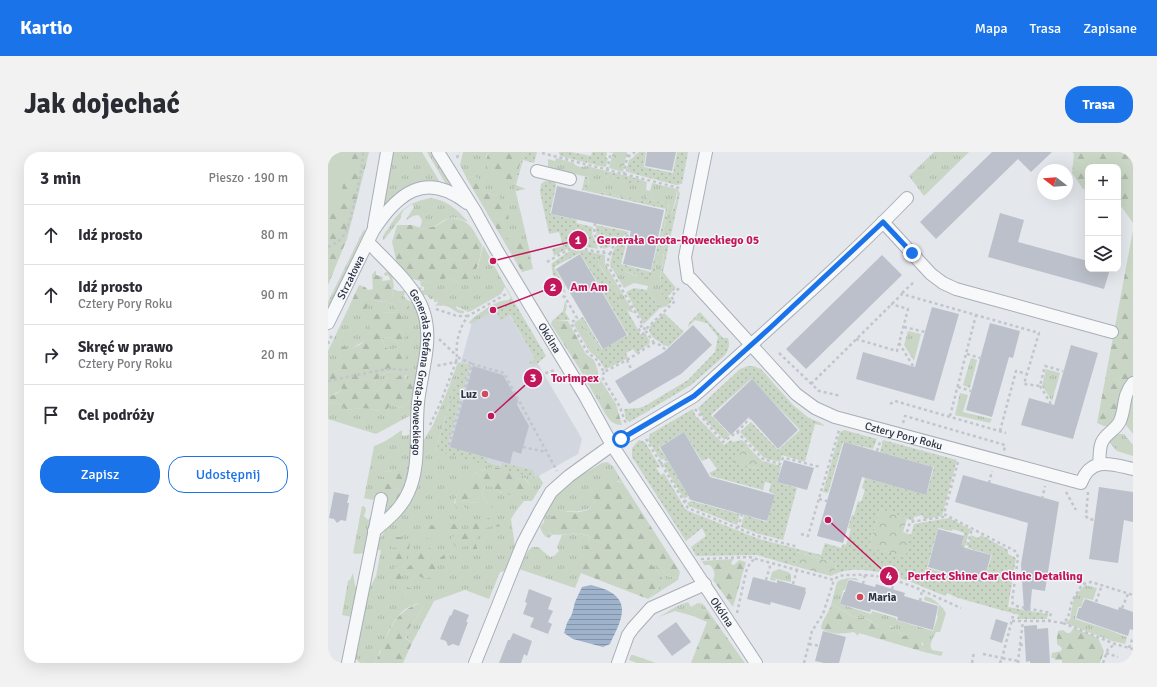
<!DOCTYPE html>
<html lang="pl">
<head>
<meta charset="utf-8">
<style>
  body { margin:0; font-family:Signika,sans-serif; background:#f2f2f3; color:#2b2b33 }
  .controls { position:absolute; right:12px; top:12px; display:grid; overflow:hidden; border-radius:8px; box-shadow:0 4px 16px #0002 }
  .controls button { width:36px; height:36px; display:grid; place-items:center; padding:0; border:0; border-bottom:1px solid #e1e1e2; background:#fff; color:#2b2b33; font:20px sans-serif }
  .compass { position:absolute; left:709px; top:12px; width:36px; height:36px; border-radius:50%; background:#fff; box-shadow:0 4px 16px #0002; rotate:287deg }
  .stop { position:absolute; width:12px; height:12px; margin:-9px; border:3px solid #1a73e8; border-radius:50%; background:#fff }
  .stop.end { background:#1a73e8; border-color:#fff; box-shadow:0 1px 4px #0008 }
  .list { margin:0; padding:0; list-style:none }
  h2 { display:flex; justify-content:space-between; align-items:center; height:52px; margin:0; padding:0 16px; font-size:17px }
  h2 small { font-size:13px; font-weight:400; color:#7c7c81 }
  .list li { display:grid; grid-template-columns:26px 1fr auto; gap:12px; align-items:center; box-sizing:border-box; height:60px; padding:0 16px; border-top:1px solid #e1e1e2 }
  .list b { display:block; font-size:15px; white-space:nowrap }
  .list p { margin:0; font-size:13px; white-space:nowrap; color:#7c7c81 }
  .list em { font-size:13px; font-style:normal; color:#7c7c81 }
  .actions { display:flex; gap:8px; padding:12px 16px }
  .actions a { flex:1; padding:9px 0; border:1px solid #1a73e8; border-radius:16px; text-align:center; font-size:14px; color:#1a73e8 }
  .actions .main { background:#1a73e8; color:#fff }
  .icon { flex:none; width:22px; height:22px; fill:none; stroke:currentColor; stroke-width:2; stroke-linecap:round; stroke-linejoin:round }
  .map { position:relative; flex:none; width:805px; height:511px; overflow:hidden; border-radius:16px }
  header { display:flex; align-items:center; gap:24px; box-sizing:border-box; height:56px; padding:0 20px; background:#1a73e8; color:#fff }
  header strong { font-size:19px }
  nav { display:flex; gap:22px; margin-inline-start:auto; font-size:14px }
  .intro { display:flex; align-items:center; justify-content:space-between; box-sizing:border-box; height:96px; padding:0 24px }
  h1 { margin:0; font-size:28px }
  .button { padding:10px 18px; border-radius:16px; background:#1a73e8; color:#fff; font-size:14px; font-weight:700 }
  main { display:flex; gap:24px; padding:0 24px }
  aside { flex:1; background:#fff; border-radius:16px; box-shadow:0 4px 16px #0002 }
  .map>svg:first-child { display:block }
  .built { fill:#d2d6de }
  .grass { fill:url(#grass-tufts) }
  .forest { fill:url(#forest-firs) }
  .park { fill:url(#park-crowns) }
  .garden { fill:url(#garden-dots) }
  .pitch { fill:#c9d6c5 }
  .water { fill:url(#water-rules) }
  .building { fill:#bbc0ca }
  .lines { fill:none; stroke-linecap:round; stroke-linejoin:round }
  .minor-casing { stroke:#a9aeb7; stroke-width:14 }
  .path { stroke:#c2c5cb; stroke-width:2.5; stroke-dasharray:3 3; stroke-linecap:butt }
  .minor { stroke:#f7f8fa; stroke-width:12 }
  .route { stroke:#1a73e8; stroke-width:5 }
  .poi-dot { fill:#d1495b; stroke:#f4f6f9; stroke-width:1.5 }
  .labels { text-anchor:middle; stroke-width:3; stroke-linejoin:round; paint-order:stroke }
  .street-label { font-size:11px; fill:#2b3445; stroke:#f4f6f9 }
  .poi-label { font-size:11px; font-weight:bold; fill:#2b3445; stroke:#f4f6f9; text-anchor:end }
  .leader { fill:none; stroke:#c2185b; stroke-width:1.5 }
  .callout-dot { fill:#c2185b; stroke:#f4f6f9; stroke-width:1.5 }
  .mark-label { font-size:12px; text-anchor:middle; font-weight:bold; fill:#fff }
  .callout-label { font-size:12px; text-anchor:middle; font-weight:bold; fill:#c2185b; stroke:#f4f6f9; stroke-width:3; stroke-linejoin:round; paint-order:stroke }
</style>
</head>
<body>
<header>
<strong>Kartio</strong>
<nav><a>Mapa</a><a>Trasa</a><a>Zapisane</a></nav>
</header>
<div class="intro"><h1>Jak dojechać</h1><a class="button">Trasa</a></div>
<main>
<aside>
<h2>3 min<small>Pieszo · 190 m</small></h2>
<ul class="list">
<li><svg class="icon" aria-label="ahead" viewBox="0 0 24 24"><path d="M12 20V5M6 11l6-6 6 6"/></svg><div><b>Idź prosto</b></div><em>80 m</em></li>
<li><svg class="icon" aria-label="ahead" viewBox="0 0 24 24"><path d="M12 20V5M6 11l6-6 6 6"/></svg><div><b>Idź prosto</b><p>Cztery Pory Roku</p></div><em>90 m</em></li>
<li><svg class="icon" aria-label="right" viewBox="0 0 24 24"><path d="M7 20v-9h11M14 6l5 5-5 5"/></svg><div><b>Skręć w prawo</b><p>Cztery Pory Roku</p></div><em>20 m</em></li>
<li><svg class="icon" aria-label="arrive" viewBox="0 0 24 24"><path d="M6 21V4h12l-3 4 3 4H6"/></svg><div><b>Cel podróży</b></div></li>
</ul>
<div class="actions"><a class="main">Zapisz</a><a>Udostępnij</a></div>
</aside>
<div class="map">
<svg width="805" height="511" viewBox="0 0 805 511">
  <defs>
    <pattern id="grass-tufts" width="24" height="20" patternUnits="userSpaceOnUse"><rect width="24" height="20" fill="#c9d6c5"/><path d="M3 7l-1-3M5 7V3M7 7l1-3M15 17l-1-3M17 17v-4M19 17l1-3" fill="none" stroke="#adb8ab"/></pattern>
    <pattern id="forest-firs" width="22" height="20" patternUnits="userSpaceOnUse"><rect width="22" height="20" fill="#c9d6c5"/><path d="M5 1l3.5 6h-7zM16 11l3.5 6h-7z" fill="#adb8ab"/></pattern>
    <pattern id="park-crowns" width="20" height="18" patternUnits="userSpaceOnUse"><rect width="20" height="18" fill="#c9d6c5"/><path d="M2 6a3 3 0 1 1 6 0M12 15a3 3 0 1 1 6 0" fill="none" stroke="#adb8ab"/></pattern>
    <pattern id="garden-dots" width="8" height="8" patternUnits="userSpaceOnUse"><rect width="8" height="8" fill="#c9d6c5"/><path d="M2 2h.1M6 6h.1" fill="none" stroke="#adb8ab" stroke-width="1.8" stroke-linecap="round"/></pattern>
    <pattern id="water-rules" width="6" height="5" patternUnits="userSpaceOnUse"><rect width="6" height="5" fill="#9fb4cc"/><path d="M0 2.5h6" fill="none" stroke="#8293a7"/></pattern>
  </defs>
  <rect width="100%" height="100%" fill="#e4e7ec"/>
  <polygon class="built" points="176,154 254,287 250,302 207,326 108,299 145,167"/>
  <g class="grass">
    <polygon points="64,0 94,0 113,32 83,34 69,41 53,57"/>
    <polygon points="99,0 104,0 125,35 119,34"/>
    <polygon points="135,0 161,0 158,4 179,32 186,32 204,109 195,94 177,87 170,44 158,41 146,24 139,27 132,13"/>
    <polygon points="606,0 641,0 596,44 581,24"/>
    <path d="M228 6 246 11 247 13 252 15 259 14 274 18 280 25 292 28 297 30H311V27L319 30 318 38 322 39 324 31 349 37 348 46 340 73 332 127 340 154 332 156 319 138 320 134 306 131 296 136 282 113H286C293 121 303 119 311 126L326 123 341 52 326 49 322 43H318L321 50H319L275 40H264L259 37 261 28 260 25 223 17 220 14V7L227 9Z"/>
    <path d="M104 46C120 49 130 58 140 70 134 68 127 64 121 66 111 69 105 80 92 76L94 69 93 66 90 63 85 64 79 68H78L86 55 84 52C80 55 72 59 73 66L56 88H55C55 83 57 80 60 77 71 58 82 49 104 46Z"/>
    <polygon points="38,77 37,79 0,156 0,150 35,79"/>
    <path d="M155 93 185 148 167 159 165 156 162 158V161L143 172 141 171C144 165 167 150 174 149 178 148 179 149 183 146L177 135 173 142 143 159 140 160 128 154 129 157 136 159V161C128 163 125 155 117 154 114 153 110 154 107 154L109 152 110 149 108 150H106V147H102L99 143H96L94 145 90 138 92 135 94 136 92 139 96 138V135L93 134 92 129 101 131 119 125 131 131 150 116Z"/>
    <polygon points="268,101 277,103 277,112 306,161 297,158 294,152 287,136 270,111"/>
    <path d="M65 137 70 139H77L76 144 78 147 83 150V146H86L96 176 90 232 79 231 77 228 79 223 69 226 60 225 53 235 48 239 44 238V235C51 224 57 217 71 220 78 211 77 205 73 194L64 198 58 196 55 191 54 186 60 185 69 190 73 166 72 148 65 145 64 139Z"/>
    <path d="M44 146 50 150 58 149 67 154 69 160 63 161 54 160C51 166 48 174 44 180 32 199 18 189 14 216L6 220C11 227 20 235 10 240 6 242 4 244 0 244V199L20 157 25 160Z"/>
    <polygon points="252,167 255,174 266,187 270,206 262,200 246,173 247,170"/>
    <polygon points="580,179 593,182 586,209 576,193"/>
    <polygon points="643,206 649,208 642,236 635,233"/>
    <path d="M130 210 133 211 108 298 168 315C163 316 157 317 152 319 140 324 130 338 126 351L140 358 134 354V351L138 348 141 350 151 351 164 356C157 350 151 343 157 334H163L173 341 202 333 197 326 190 328 186 320 207 326 210 323 215 331 204 349H196L188 359 183 367 187 395 186 401 178 419 172 420 161 447 137 438 106 449 84 491 77 485 79 479 96 455 90 451C86 453 80 455 76 458 61 471 56 493 47 510L45 511H32L26 505 40 439 48 424 53 398H48L49 391 63 369 90 297 105 273 119 240Z"/>
    <polygon points="251,216 256,218 261,228 270,224 279,238 273,242 270,249"/>
    <polygon points="718,217 732,221 724,249 714,234"/>
    <polygon points="632,241 640,243 635,260 664,267 662,271 627,263"/>
    <path d="M87 242 85 262 48 282 0 267V251C7 249 13 254 19 258L33 256 44 257 52 259H57L61 254H66L74 256Z"/>
    <polygon points="802,256 805,259 805,282 797,272"/>
    <path d="M74 278V283L76 284 82 282 81 278H85L84 315 65 320 56 319 62 326 65 327 66 331 61 332 50 346 46 345 45 348 36 346 46 294C56 291 65 284 74 278Z"/>
    <polygon points="791,282 796,282 805,293 805,304 789,299 781,290 786,285"/>
    <path d="M279 310 285 314 295 331 290 329 267 341 266 353C257 360 250 360 238 359L221 381 225 382 221 386C216 384 214 381 212 375L216 370V363L224 349 235 337 244 329 274 311Z"/>
    <polygon points="83,329 59,364 55,362 57,348 70,339 68,335"/>
    <polygon points="34,354 37,355 38,358 36,364 40,368 45,362 37,401 29,402 25,401"/>
    <polygon points="251,381 263,385 246,418 253,421 247,436 191,417 200,399 204,395 210,395 222,405 226,404 231,399 229,395 234,383"/>
    <polygon points="322,407 340,424 347,426 352,420 350,428 320,447 332,434 332,422 321,410"/>
    <polygon points="451,417 460,420 463,422 463,430 448,427 447,429 442,428 444,420"/>
    <polygon points="25,421 27,434 30,435 24,465 14,463 20,429 22,428"/>
    <path d="M520 426H528L531 429 522 427 520 428 517 438H515L512 452 543 462 544 459 568 466V468L605 479 610 464 609 463 611 453 596 448 597 444C607 447 613 453 618 461L612 480H608C606 485 600 492 604 498L615 500 613 504 596 500 595 491 576 484 563 474H550L542 468 532 465 526 466C520 460 512 458 505 452L503 453 509 430 512 428Z"/>
    <polygon points="757,433 769,436 765,448 756,446 753,455 750,455 747,467 781,478 799,485 797,492 784,489 737,471 742,467 746,445"/>
    <polygon points="360,450 363,455 370,451 375,452 380,459 369,457 365,464 347,459 331,465 349,454"/>
    <polygon points="303,503 305,503 328,511 309,511 301,508"/>
  </g>
  <g class="forest">
    <polygon points="0,0 41,0 19,87 0,133"/>
    <path d="M161 0H196L186 32C181 32 175 33 170 30 161 25 155 9 161 0Z"/>
    <polygon points="744,0 805,0 805,71 790,50 790,15 760,15 760,38 755,37 744,21 746,2"/>
    <path d="M146 24C154 27 157 33 158 41L170 44 177 53 180 62 182 77 177 86C180 87 184 87 187 88 197 91 204 108 205 117L194 120 139 27Z"/>
    <path d="M121 66C143 67 144 77 154 93 151 111 151 124 131 131L119 125 112 130 101 131 84 127 69 112 64 90 69 73H84L96 77 108 74Z"/>
    <polygon points="805,78 805,259 802,256 780,274 776,274 769,271"/>
    <path d="M47 119H48V123L55 125 54 129 62 128V127L60 123 57 124 56 121 59 120 64 122 66 135 64 139 65 145 72 148 78 149 81 155 78 161 73 166C80 176 82 179 74 190H69L60 185 54 186 55 191 58 196 64 198 73 194 78 199C78 207 76 213 71 220 57 217 51 224 44 235V238L48 239 53 235 60 225 65 224 69 226 74 221H78L77 228 79 231 83 230 90 232 87 242 74 256 66 254H62L57 259H52L44 257 33 256 19 258C13 254 7 249 0 251V244C7 244 16 239 14 231L7 233 0 229V221L6 220 14 216 15 205 11 202 12 197 16 194 21 197 32 193 44 180 41 174 44 164 54 160 63 161 69 160 67 154 58 149 50 150 44 146 42 152 34 160H25L20 157 31 133 37 135 40 138 45 137 44 123Z"/>
    <polygon points="228,168 240,169 258,202 266,208 270,219 270,224 261,228 256,218 251,216 223,172 224,169"/>
    <path d="M279 238 288 252 294 273C281 274 276 258 270 249L273 242Z"/>
    <path d="M71 313 84 315 80 331 72 336H68L75 343 72 346H69L66 349C59 350 51 347 46 342L47 335 52 330 61 332 65 331V327C60 325 57 326 52 324L51 320C58 318 63 321 69 318Z"/>
    <path d="M168 315 186 320 190 328 196 326 202 333 200 340C191 342 181 345 172 340 166 337 164 334 157 334 151 343 157 350 164 356V360L155 358 151 351 141 350 138 348 134 351V354L140 358V360L128 356C124 342 140 324 152 319 157 317 163 316 168 315Z"/>
    <path d="M282 328 295 331 352 420 347 426 340 424 322 407 321 410 332 422 335 430 320 447 245 418 263 385C259 383 255 382 251 381 239 381 226 387 217 377 230 348 240 366 259 358 261 357 264 354 266 353L267 341 270 331Z"/>
    <path d="M161 366 163 367V371L167 373 177 371 178 372 176 374C171 375 162 374 157 376 150 380 146 390 149 396L148 399H145L140 394 129 396 122 388 124 385 128 383V381L126 379H117L103 387 98 386 95 381 96 375 103 373 107 374 111 370 118 368 132 375 134 379C143 383 145 376 146 369L155 371 158 367Z"/>
    <polygon points="67,385 73,385 82,391 81,397 75,400 79,403 79,410 74,412 66,410 65,406 63,405 62,400 70,398 69,395 65,396 62,393 63,387"/>
    <path d="M97 396H102L106 403 105 406 99 408V411L105 412 118 401 121 403 108 413V418L111 421V426L107 429 101 425 97 427 91 424 90 419 85 418 74 424 73 429 80 430V436L85 437 87 442 85 445 79 450 75 448C73 442 70 437 70 431L63 429 60 426V422L64 420 67 415H70V419L72 421 84 412 89 406 93 399Z"/>
    <path d="M405 407 403 412 406 413 411 408 418 410 405 455 385 428C388 422 386 418 382 413H376L374 409Z"/>
    <path d="M91 451 96 455 79 479 77 486 84 491 75 511H45L47 510 53 499 49 494 52 489 58 486C67 467 71 460 91 451Z"/>
    <path d="M505 452C512 458 519 460 526 466 536 464 542 468 550 474 561 470 568 478 576 484 588 480 595 489 596 500L531 481 530 484 526 480C516 482 500 483 493 476 493 470 501 460 503 453Z"/>
    <polygon points="369,457 380,459 417,511 363,511 379,470 365,464"/>
    <polygon points="746,476 770,486 776,499 772,511 734,511 734,508 727,508 726,506 723,506 724,501 733,499 734,496 729,492 729,484 730,479 735,478 739,481 742,481"/>
  </g>
  <g class="park">
    <polygon points="285,0 299,0 295,20 281,16"/>
    <polygon points="419,294 434,309 432,317 403,310"/>
    <polygon points="552,357 570,362 569,364 579,367 575,380 584,383 577,405 541,395"/>
    <polygon points="468,400 509,411 505,423 503,424 466,414"/>
  </g>
  <g class="garden">
    <polygon points="196,0 209,0 206,11 195,8 188,33 198,37 187,39 186,32"/>
    <polygon points="231,0 243,0 263,4 264,0 279,0 278,6 280,6 278,14 276,15 232,4"/>
    <polygon points="311,0 318,0 316,15 345,21 349,0 360,0 354,32 348,33 299,20 298,19 301,8 306,5 306,4"/>
    <polygon points="274,18 311,27 311,30 304,32 280,25"/>
    <path d="M257 24 261 26 259 37 264 40H275L321 50 318 43H322L326 49 341 51 326 123 314 127 311 126 306 122 291 118 286 113H282C285 94 286 96 300 85L293 112 323 120 338 57 254 38Z"/>
    <path d="M217 29 227 30 228 34 222 62 249 68 248 71 265 75C262 86 269 88 270 97L246 93 226 104 224 97 235 94 231 80 221 82 212 40 213 32Z"/>
    <path d="M349 37 352 41 335 120 348 136 340 144 344 149 340 153C327 135 334 121 336 102 337 92 337 82 339 73 342 62 351 50 349 37Z"/>
    <path d="M268 73 301 80 281 95 276 97C270 90 267 83 268 73Z"/>
    <path d="M246 96 268 101 270 111 275 119 287 136 294 152 300 160 313 183 317 181 322 189 321 192 308 201 305 197 298 201 300 206 278 217H277L270 206 266 187 255 174 252 167 255 165 274 197 300 183 252 101 226 115 237 134 236 136 238 141C230 138 222 119 224 111Z"/>
    <polygon points="306,136 319,138 332,156 316,172 298,140"/>
    <polygon points="185,148 218,204 209,212 201,212 202,210 207,207 182,163 172,168 168,158"/>
    <polygon points="237,149 239,154 237,160 242,168 228,168 224,169 235,159"/>
    <path d="M372 160 395 186H400C402 193 401 197 397 203L363 233 323 257 322 256V258L301 270 298 267 296 257 311 256 317 254 360 228 387 200 390 185 379 171 367 168 360 175 361 171Z"/>
    <path d="M336 161 356 180 340 195 338 193 336 194C330 187 325 189 321 179L322 174Z"/>
    <polygon points="133,211 142,213 119,294 160,306 158,310 173,315 174,311 205,318 207,326 108,299"/>
    <polygon points="420,214 425,214 433,217 465,253 481,266 493,271 497,274 487,272 477,310 454,303 452,310 436,306 412,280 423,270 450,298 472,278 423,227 383,263 402,283 396,288 374,264 370,256 412,217"/>
    <polygon points="365,257 368,265 369,265 396,293 403,288 405,290 414,288 422,295 419,294 404,310 431,317 434,309 453,314 449,330 469,336 455,388 431,382 413,375 416,363 439,370 447,342 441,340 443,331 437,330 435,338 383,324 381,321 389,317 381,306 374,309 356,280 331,295 338,306 333,308 320,288 322,282"/>
    <polygon points="516,278 549,287 545,297 515,290 500,341 495,340 512,280"/>
    <path d="M311 288 317 290 332 315 328 316 333 323 336 321 358 358 431 387 493 403 497 391 513 396 515 392 518 393 523 377 520 376 524 363H526L530 349 533 350 537 338 534 336 537 326 598 343 606 315 552 300 555 288 629 308 614 364 596 367 594 363 586 365V369L569 364V362L552 357 541 395 577 405 586 372 621 366 642 377 636 398 633 396 636 381 625 377 624 379 610 376 599 416 655 431 664 403 640 396 643 383 650 386 653 383 680 398V402L688 406 680 455 720 462 719 467H689L691 463 630 446 619 441 617 444C587 432 537 407 505 423L509 411 469 400 466 414 429 403 368 404 363 395 378 384 374 376 358 389 304 305V296Z"/>
    <polygon points="340,309 361,344 356,347 335,312"/>
    <polygon points="363,349 412,362 409,373 361,354 359,351"/>
  </g>
  <polygon class="pitch" points="0,0 24,0 8,59 0,57"/>
  <path class="water" d="M263 433C270 435 278 437 284 441 304 454 289 476 282 492L275 495 245 487 236 481 239 471 244 462 247 450 254 435Z"/>
  <g class="building">
    <polygon points="319,0 348,0 344,19 317,14"/>
    <polygon points="664,0 724,0 703,20 690,7 608,87 592,70"/>
    <polygon points="229,34 336,58 323,118 295,112 303,79 223,62"/>
    <polygon points="672,61 696,68 690,90 760,109 760,117 782,117 776,137 660,105"/>
    <polygon points="252,102 299,183 275,197 228,117"/>
    <polygon points="554,103 574,123 478,217 458,197"/>
    <polygon points="604,155 631,162 606,249 528,227 535,200 587,215"/>
    <polygon points="662,171 692,179 685,206 681,205 664,265 638,258"/>
    <polygon points="365,173 384,193 353,222 301,252 287,229 336,200"/>
    <polygon points="743,193 770,201 745,287 693,273 701,246 726,253"/>
    <polygon points="145,214 175,223 190,249 189,253 201,274 193,302 185,299 182,312 122,295"/>
    <polygon points="424,227 470,278 450,297 421,265 403,283 385,264"/>
    <polygon points="356,280 382,325 447,343 439,369 363,348 332,295"/>
    <polygon points="516,290 605,315 598,343 534,325 515,391 489,384"/>
    <polygon points="456,308 486,316 479,338 449,330"/>
    <polygon points="635,323 731,350 717,439 704,437 702,459 696,458 693,412 700,371 627,350"/>
    <polygon points="771,335 805,340 805,370 796,368 790,411 761,407"/>
    <polygon points="6,340 21,343 19,351 21,351 18,369 13,368 9,371 6,367 1,366"/>
    <polygon points="610,377 636,384 633,395 663,403 655,431 600,415"/>
    <polygon points="425,425 449,431 449,428 478,436 477,439 478,440 472,458 443,450 442,453 419,447"/>
    <polygon points="522,428 547,435 548,432 577,441 576,444 610,454 605,478 569,468 570,465 543,457 542,460 512,452 516,440 517,440 520,429"/>
    <polygon points="201,437 224,446 220,457 225,459 220,470 224,472 220,482 202,475 206,466 195,462 199,451 197,450"/>
    <polygon points="757,447 790,458 791,455 805,460 805,478 802,477 800,484 748,466 751,456 753,456"/>
    <polygon points="126,457 141,463 138,470 140,470 131,494 125,492 120,494 118,489 112,487 122,463 123,464"/>
    <polygon points="668,467 680,471 674,491 662,487"/>
    <polygon points="348,470 363,490 344,504 329,484"/>
    <polygon points="709,473 709,477 720,476 722,511 702,511 702,509 698,510 696,474"/>
    <polygon points="495,479 518,485 511,511 496,511 487,509"/>
    <polygon points="185,481 204,489 199,504 196,502 193,511 171,511 180,488 182,488"/>
  </g>
  <g class="lines">
    <defs>
      <g id="minor">
        <path id="s1" d="M110 0 147 59 168 97 257 244 284 293 428 511"/>
        <path id="s2" d="M378 0 357 105 360 126 363 127 468 242 487 256 507 265 753 331C763 304 783 312 805 317"/>
        <polyline points="209,19 242,27"/>
        <polyline points="555,70 603,122 615,131 628,137 784,180"/>
        <polyline points="46,74 59,0"/>
        <path id="s3" d="M40 90C57 108 87 134 95 158 106 188 93 220 90 251 87 280 93 314 80 341 73 357 59 368 46 379"/>
        <path id="s4" d="M0 171 45 79C69 42 97 18 139 51"/>
        <path d="M771 312C772 305 771 296 774 290 778 281 788 278 792 269 798 255 794 244 805 231"/>
        <polyline points="20,511 53,347"/>
        <path d="M147 511 195 391 212 359 223 340 241 324 284 293 366 244 373 238C442 175 514 113 579 46"/>
        <polyline points="290,511 300,483 305,476 323,456 377,432"/>
      </g>
    </defs>
    <use href="#minor" class="minor-casing"/>
    <g class="path">
      <polyline points="214,1 296,22 300,0"/>
      <polyline points="300,5 307,0"/>
      <polyline points="129,6 131,0"/>
      <polyline points="279,18 283,0"/>
      <polyline points="296,22 351,36"/>
      <polyline points="267,71 266,82 276,100"/>
      <path d="M0 95C6 92 11 90 15 84 24 71 35 16 35 0"/>
      <polyline points="282,102 285,95 303,81"/>
      <polyline points="219,110 245,95 282,102 279,112 315,173"/>
      <polyline points="574,141 586,130"/>
      <polyline points="229,142 237,145 249,166 243,171 260,201 268,207 276,220 299,208 304,219"/>
      <polyline points="108,157 129,164 140,164"/>
      <polyline points="576,175 597,180"/>
      <polyline points="317,178 315,173 310,176 314,182 319,180"/>
      <polyline points="111,187 129,204"/>
      <polyline points="528,187 569,199 580,157 563,152"/>
      <polyline points="326,191 317,178 347,149 343,145 352,135"/>
      <polyline points="571,191 585,214"/>
      <polyline points="0,192 4,183"/>
      <polyline points="451,201 491,239 513,244"/>
      <polyline points="639,202 652,206"/>
      <path d="M129 205C127 190 132 175 140 164L180 141"/>
      <polyline points="299,208 326,191 332,193 338,198"/>
      <polyline points="128,210 129,205 144,212"/>
      <polyline points="276,220 274,225 292,255 298,272"/>
      <polyline points="0,229 58,217 83,218"/>
      <polyline points="202,231 220,220 228,218"/>
      <polyline points="483,232 574,142 711,181 696,232 712,234 717,214 735,219"/>
      <polyline points="712,234 723,252"/>
      <polyline points="630,235 643,239"/>
      <polyline points="562,252 567,249 678,281"/>
      <polyline points="367,257 395,290 409,280 435,307 452,312 455,306 457,306 492,315"/>
      <polyline points="622,264 648,163"/>
      <polyline points="575,271 577,264 677,293 676,299"/>
      <polyline points="102,273 112,252 128,210 108,214"/>
      <polyline points="672,279 688,219 699,222"/>
      <polyline points="409,280 422,266"/>
      <polyline points="318,287 360,356 429,384 470,395"/>
      <polyline points="121,293 144,212 176,221 229,319"/>
      <polyline points="195,295 218,300"/>
      <polyline points="549,299 552,290"/>
      <polyline points="630,310 616,362 687,399 689,401 690,406 684,449 685,452 688,454 723,461 721,469"/>
      <polyline points="332,312 339,307"/>
      <polyline points="661,331 664,319"/>
      <polyline points="738,340 748,358"/>
      <polyline points="760,340 758,364 760,367 768,368"/>
      <polyline points="491,347 499,349"/>
      <polyline points="714,347 717,334"/>
      <polyline points="356,350 362,346"/>
      <polyline points="410,376 414,362"/>
      <polyline points="579,380 582,370 615,365 616,362"/>
      <polyline points="473,382 480,384 511,278"/>
      <polyline points="638,399 644,376"/>
      <path d="M373 407 421 405 506 428C511 422 519 423 526 423 564 421 599 441 633 456"/>
      <polyline points="438,428 443,411"/>
      <polyline points="465,432 469,418"/>
      <polyline points="535,432 537,423"/>
      <polyline points="564,437 566,428"/>
      <polyline points="592,449 594,439"/>
      <polyline points="768,450 774,433"/>
      <polyline points="794,456 800,442"/>
      <polyline points="409,461 419,416 424,409 428,407"/>
      <polyline points="684,469 721,469 735,471 740,466 744,449 752,436 755,432 763,430 805,443"/>
      <polyline points="735,471 787,492 805,497"/>
      <polyline points="481,492 492,494"/>
      <polyline points="692,493 695,469"/>
      <polyline points="801,496 805,485"/>
      <polyline points="778,501 790,505"/>
      <polyline points="655,502 674,506 685,464"/>
      <polyline points="476,511 484,479 495,462 506,428"/>
      <polyline points="644,511 646,500"/>
      <polyline points="672,511 674,506 690,509"/>
      <polyline points="690,511 692,493 697,493"/>
      <polyline points="775,511 780,497 787,492"/>
    </g>
    <use href="#minor" class="minor"/>
  </g>
  <g class="lines">
    <polyline class="route" points="293,287 366,244 373,238 443,175 555,70 584,101"/>
  </g>
  <g class="poi-dot">
    <circle cx="157" cy="242" r="4"/>
    <circle cx="532" cy="445" r="4"/>
  </g>
  <g class="labels">
    <g class="street-label">
      <text dy="4" stroke="none"><textPath href="#s4" startOffset="51">Strzałowa</textPath></text>
      <text dy="4" stroke="none"><textPath href="#s1" startOffset="217">Okólna</textPath></text>
      <text dy="4" stroke="none"><textPath href="#s3" startOffset="150">Generała Stefana Grota-Roweckiego</textPath></text>
      <text dy="4" stroke="none"><textPath href="#s2" startOffset="404">Cztery Pory Roku</textPath></text>
      <text dy="4" stroke="none"><textPath href="#s1" startOffset="541">Okólna</textPath></text>
    </g>
    <g class="poi-label">
      <text x="149" y="246">Luz</text>
      <text x="540" y="449" text-anchor="start">Maria</text>
    </g>
  </g>
  <path class="leader" d="M165 109L250 88M165 158L225 135M163 264L205 226M500 368L561 424"/>
  <g class="callout-dot">
    <circle cx="165" cy="109" r="4"/>
    <circle cx="165" cy="158" r="4"/>
    <circle cx="163" cy="264" r="4"/>
    <circle cx="500" cy="368" r="4"/>
    <circle cx="250" cy="88" r="10"/>
    <circle cx="225" cy="135" r="10"/>
    <circle cx="205" cy="226" r="10"/>
    <circle cx="561" cy="424" r="10"/>
  </g>
  <g class="mark-label">
    <text x="250" y="92">1</text>
    <text x="225" y="139">2</text>
    <text x="205" y="230">3</text>
    <text x="561" y="428">4</text>
  </g>
  <g class="callout-label">
    <text x="350" y="92">Generała Grota-Roweckiego 05</text>
    <text x="261" y="139">Am Am</text>
    <text x="247" y="230">Torimpex</text>
    <text x="667" y="428">Perfect Shine Car Clinic Detailing</text>
  </g>
</svg>
<div class="controls">
<button>+</button>
<button>−</button>
<button><svg class="icon" aria-label="layers" viewBox="0 0 24 24"><path d="M12 4l9 5-9 5-9-5zM3 14l9 5 9-5"/></svg></button>
</div>
<svg class="compass" viewBox="-18 -18 36 36"><path d="M0-13l5 13h-10z" fill="#e53935"/><path d="M0 13l5-13h-10z" fill="#7c7c81"/></svg>
<div class="stop" style="left:293px;top:287px"></div>
<div class="stop end" style="left:584px;top:101px"></div>
</div>
</main>
</body>
</html>
